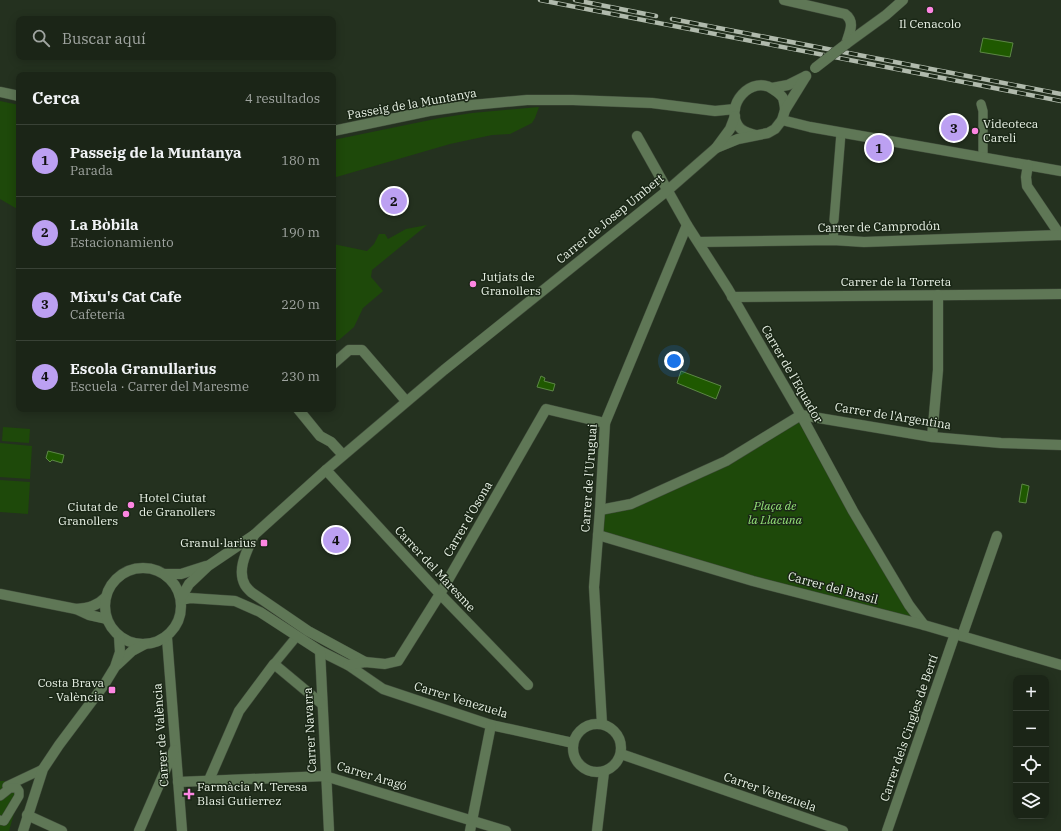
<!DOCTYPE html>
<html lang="es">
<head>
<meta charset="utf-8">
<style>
  body { margin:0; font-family:"IBM Plex Serif",serif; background:#283124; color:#f1f3f6 }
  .controls { position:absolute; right:12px; bottom:12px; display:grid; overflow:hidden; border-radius:8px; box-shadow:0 2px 10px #0003 }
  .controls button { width:36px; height:36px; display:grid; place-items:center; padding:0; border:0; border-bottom:1px solid #394236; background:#1b2517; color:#f1f3f6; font:20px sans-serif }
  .you { position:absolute; left:674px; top:361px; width:14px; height:14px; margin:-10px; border:3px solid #fff; border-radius:50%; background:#1a73e8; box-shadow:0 0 0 6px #1a73e833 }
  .badge { display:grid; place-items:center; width:26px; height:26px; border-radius:50%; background:#bca0f2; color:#111; font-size:13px; font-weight:700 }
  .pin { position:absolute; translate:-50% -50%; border:2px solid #fff; box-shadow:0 1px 4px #0006 }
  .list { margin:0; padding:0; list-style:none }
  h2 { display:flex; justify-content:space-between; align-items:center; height:52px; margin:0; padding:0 16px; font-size:17px }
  h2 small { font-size:13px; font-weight:400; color:#a0a5a1 }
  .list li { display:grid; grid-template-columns:26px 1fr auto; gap:12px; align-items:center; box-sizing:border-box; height:72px; padding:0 16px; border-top:1px solid #394236 }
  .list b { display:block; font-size:15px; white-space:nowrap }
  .list p { margin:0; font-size:13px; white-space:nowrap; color:#a0a5a1 }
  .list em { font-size:13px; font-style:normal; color:#a0a5a1 }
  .icon { flex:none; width:22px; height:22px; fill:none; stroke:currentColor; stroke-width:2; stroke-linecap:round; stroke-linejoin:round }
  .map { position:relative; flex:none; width:1061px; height:831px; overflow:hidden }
  .search { position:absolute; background:#1b2517; box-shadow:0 2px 10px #0003; left:16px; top:16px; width:320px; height:44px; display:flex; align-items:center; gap:10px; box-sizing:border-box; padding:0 14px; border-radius:8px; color:#a0a5a1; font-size:15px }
  .panel { position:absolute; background:#1b2517; box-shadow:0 2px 10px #0003; left:16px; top:72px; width:320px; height:340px; border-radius:8px }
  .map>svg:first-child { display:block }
  .green { fill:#1e490a }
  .water { fill:#1f5900; stroke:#5c8745 }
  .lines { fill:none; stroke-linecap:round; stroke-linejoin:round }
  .pedestrian-casing { stroke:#404c3b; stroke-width:10 }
  .minor-casing { stroke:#404c3b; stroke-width:11 }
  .tertiary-casing { stroke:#404c3b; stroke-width:11 }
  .pedestrian { stroke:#5f7756; stroke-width:9 }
  .minor { stroke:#5f7756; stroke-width:10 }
  .tertiary { stroke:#5f7756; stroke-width:10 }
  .rail-casing { stroke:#b0baac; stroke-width:4.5 }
  .rail { stroke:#1a2716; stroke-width:3; stroke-dasharray:9; stroke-linecap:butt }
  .tertiary-bridge-casing { stroke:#404c3b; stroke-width:11; stroke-linecap:butt }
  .tertiary-bridge { stroke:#5f7756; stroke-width:10 }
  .poi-dot { fill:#fd86e2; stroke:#1a2716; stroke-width:1.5 }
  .labels { text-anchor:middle; stroke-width:3; stroke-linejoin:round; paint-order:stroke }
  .poi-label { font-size:12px; fill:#e9f2e6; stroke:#1a2716; text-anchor:start }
  .street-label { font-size:12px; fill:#e9f2e6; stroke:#1a2716 }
  .park-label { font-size:12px; font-style:italic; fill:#93e078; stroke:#1a2716 }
</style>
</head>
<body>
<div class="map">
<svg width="1061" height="831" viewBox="0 0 1061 831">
  <rect width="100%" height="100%" fill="#24311f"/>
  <g class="green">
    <polygon points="0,101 19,105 19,210 0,199"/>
    <polygon points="539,107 535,118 532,123 510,134 492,135 450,144 333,178 333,140 440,118 472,113"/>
    <polygon points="427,225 372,270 371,277 383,291 363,308 354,327 339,340 333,341 333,244 367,251 374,244 379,234 385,234 388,239 406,229"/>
    <polygon points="801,415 924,625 598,535 600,510 631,504 726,461"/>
    <polygon points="3,427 30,429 29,443 2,441"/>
    <polygon points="0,443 32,446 30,479 0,477"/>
    <polygon points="0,480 30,482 28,514 0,512"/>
    <polygon points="0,781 4,781 17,788 19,796 9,831 0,831"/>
  </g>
  <g class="water">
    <polygon points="983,38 1013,43 1010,57 980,52"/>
    <polygon points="681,371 721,386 716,399 677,383"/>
    <polygon points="541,376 545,378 544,381 555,384 553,391 537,387"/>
    <polygon points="48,451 64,455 62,463 52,460 50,462 46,458"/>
    <polygon points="1022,484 1029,486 1026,503 1019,502"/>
  </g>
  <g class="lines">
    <defs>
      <g id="pedestrian">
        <polyline points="981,104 983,111 983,157"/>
        <polyline points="834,220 841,133"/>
        <polyline points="833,240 834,229"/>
        <polyline points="274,664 297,636"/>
        <polyline points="7,786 43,769"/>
        <polyline points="0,796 10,788 17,788 19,791 19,796 4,821 0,820"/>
      </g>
      <g id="minor">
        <path d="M784 0 845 14C856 22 849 33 846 44"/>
        <polyline points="0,92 19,96"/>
        <polyline points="782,120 810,127 1061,171"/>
        <polyline points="333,131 429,111 472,105 527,100 573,100 652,103 715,111 735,109"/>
        <polyline points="637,136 687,225 728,289 801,415 853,511 909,605 924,625"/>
        <polyline points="1028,165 1026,177 1027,186 1060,235"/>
        <polyline points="699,242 833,240 864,242 1060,235"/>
        <polyline points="732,297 1061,294"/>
        <polyline points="333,364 349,350 362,350 406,401"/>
        <polyline points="298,409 320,436 331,442 343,455"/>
        <polyline points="932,437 938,370 938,295"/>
        <polyline points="326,470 440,594 528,685"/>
        <polyline points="600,510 631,504 726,461 801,415 932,437 1001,443 1061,445"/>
        <path d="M254 535C248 549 236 569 245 585 246 587 249 590 251 592L308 631 365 662"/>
        <polyline points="598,535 753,581 924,625 1061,665"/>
        <polyline points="0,594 76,609 89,615 107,619"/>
        <polyline points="181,600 190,598 235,601 260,612 320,651 348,665 383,689 491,725 573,743"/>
        <path d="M76 609C89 608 97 606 106 597"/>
        <polyline points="962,636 997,536"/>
        <polyline points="167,638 182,831"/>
        <polyline points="320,651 329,831"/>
        <polyline points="348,665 365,662 385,664 398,661 440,594 546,409 605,423"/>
        <circle cx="597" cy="748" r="24"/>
        <polyline points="602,724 594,587 600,510 605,423 687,225"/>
        <polyline points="621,754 843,831"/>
        <polyline points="209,780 239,711 274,664 322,704"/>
        <polyline points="178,782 325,776 506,831"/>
        <polyline points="27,815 62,831"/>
        <polyline points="139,831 174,750"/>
        <polyline points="470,831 491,725"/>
        <polyline points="597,831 604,772"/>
        <polyline points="887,831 955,634"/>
      </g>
      <g id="tertiary">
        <polyline points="846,44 886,15 903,0"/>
        <polyline points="772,88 788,85 806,76"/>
        <path d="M755 135C749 133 743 132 739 127 723 106 752 73 774 90 777 92 781 95 783 98 784 102 785 106 785 110"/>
        <polyline points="716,148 738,139 768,133 775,129 782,120 785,110 806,76"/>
        <circle cx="143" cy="606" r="38"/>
        <polyline points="165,574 181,574 206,566"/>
        <polyline points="181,598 189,584 208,566 254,535 326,470 444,370 668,190 716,148 730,129 735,116"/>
        <polyline points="117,665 132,651 145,644"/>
        <polyline points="23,831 43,769 59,745 104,685 115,667 120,652 119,636"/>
      </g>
    </defs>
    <use href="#pedestrian" class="pedestrian-casing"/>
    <use href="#minor" class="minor-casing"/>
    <use href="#tertiary" class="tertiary-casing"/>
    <use href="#pedestrian" class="pedestrian"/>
    <use href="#minor" class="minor"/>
    <use href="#tertiary" class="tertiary"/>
    <defs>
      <g id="rail">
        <polyline points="540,0 1061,101"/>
        <polyline points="575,0 656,16"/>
        <polyline points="672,19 1061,94"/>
      </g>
    </defs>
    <use href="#rail" class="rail-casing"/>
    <use href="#rail" class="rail"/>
    <defs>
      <polyline id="tertiary-bridge" points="815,68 846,44"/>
    </defs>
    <use href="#tertiary-bridge" class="tertiary-bridge-casing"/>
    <use href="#tertiary-bridge" class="tertiary-bridge"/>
  </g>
  <g class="poi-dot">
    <circle cx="930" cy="10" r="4"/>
    <circle cx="975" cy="131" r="4"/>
    <circle cx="473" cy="284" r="4"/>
    <circle cx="131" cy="505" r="4"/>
    <circle cx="126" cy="514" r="4"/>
    <rect x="260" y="539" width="8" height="8" rx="2"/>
    <rect x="108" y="686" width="8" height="8" rx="2"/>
    <path d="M187 788h4v4h4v4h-4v4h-4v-4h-4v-4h4z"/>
  </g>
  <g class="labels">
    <g class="poi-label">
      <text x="930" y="28" text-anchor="middle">Il Cenacolo</text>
      <text x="983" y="128">Videoteca<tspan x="983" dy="14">Careli</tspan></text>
      <text x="481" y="281">Jutjats de<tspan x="481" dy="14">Granollers</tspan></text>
      <text x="139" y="502">Hotel Ciutat<tspan x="139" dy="14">de Granollers</tspan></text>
      <text x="118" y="511" text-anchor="end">Ciutat de<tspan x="118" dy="14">Granollers</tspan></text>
      <text x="256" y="547" text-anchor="end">Granul·larius</text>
      <text x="104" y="687" text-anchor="end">Costa Brava<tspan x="104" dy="14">- València</tspan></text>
      <text x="197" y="791">Farmàcia M. Teresa<tspan x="197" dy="14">Blasi Gutierrez</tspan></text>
    </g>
    <g class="street-label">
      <text transform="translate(412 104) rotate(-10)" y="4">Passeig de la Muntanya</text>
      <text transform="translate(610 219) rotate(-39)" y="4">Carrer de Josep Umbert</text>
      <text transform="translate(879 227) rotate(-1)" y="4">Carrer de Camprodón</text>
      <text x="896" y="286">Carrer de la Torreta</text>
      <text transform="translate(792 374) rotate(60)" y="4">Carrer de l'Equador</text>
      <text transform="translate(893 416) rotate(9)" y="4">Carrer de l'Argentina</text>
      <text transform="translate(589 478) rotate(-86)" y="4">Carrer de l'Uruguai</text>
      <text transform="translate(468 519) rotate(-60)" y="4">Carrer d'Osona</text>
      <text transform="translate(435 569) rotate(47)" y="4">Carrer del Maresme</text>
      <text transform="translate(833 588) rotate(15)" y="4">Carrer del Brasil</text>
      <text transform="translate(461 700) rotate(17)" y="4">Carrer Venezuela</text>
      <text transform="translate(909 728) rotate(-71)" y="4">Carrer dels Cingles de Bertí</text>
      <text transform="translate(310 730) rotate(-93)" y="4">Carrer Navarra</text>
      <text transform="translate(161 735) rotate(-94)" y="4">Carrer de València</text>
      <text transform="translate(372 776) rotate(17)" y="4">Carrer Aragó</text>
      <text transform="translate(770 792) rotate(19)" y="4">Carrer Venezuela</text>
    </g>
    <g class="park-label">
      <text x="775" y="510">Plaça de<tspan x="775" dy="14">la Llacuna</tspan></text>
    </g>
  </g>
</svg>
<div class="controls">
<button>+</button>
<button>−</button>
<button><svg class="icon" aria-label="locate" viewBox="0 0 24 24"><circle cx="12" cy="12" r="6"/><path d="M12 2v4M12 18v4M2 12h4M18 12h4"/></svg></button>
<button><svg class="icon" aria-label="layers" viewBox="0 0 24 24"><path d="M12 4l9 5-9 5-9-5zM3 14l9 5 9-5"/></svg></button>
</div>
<div class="you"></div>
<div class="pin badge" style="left:879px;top:148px">1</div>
<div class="pin badge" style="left:394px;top:201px">2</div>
<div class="pin badge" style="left:954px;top:128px">3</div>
<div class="pin badge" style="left:336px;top:540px">4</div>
<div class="search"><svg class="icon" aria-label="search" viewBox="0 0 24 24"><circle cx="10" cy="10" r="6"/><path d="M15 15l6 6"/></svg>Buscar aquí</div>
<section class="panel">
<h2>Cerca<small>4 resultados</small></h2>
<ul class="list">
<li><span class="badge">1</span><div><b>Passeig de la Muntanya</b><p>Parada</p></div><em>180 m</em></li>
<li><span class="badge">2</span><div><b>La Bòbila</b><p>Estacionamiento</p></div><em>190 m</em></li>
<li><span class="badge">3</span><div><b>Mixu's Cat Cafe</b><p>Cafetería</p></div><em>220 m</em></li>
<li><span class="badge">4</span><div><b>Escola Granullarius</b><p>Escuela · Carrer del Maresme</p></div><em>230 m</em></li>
</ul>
</section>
</div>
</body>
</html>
